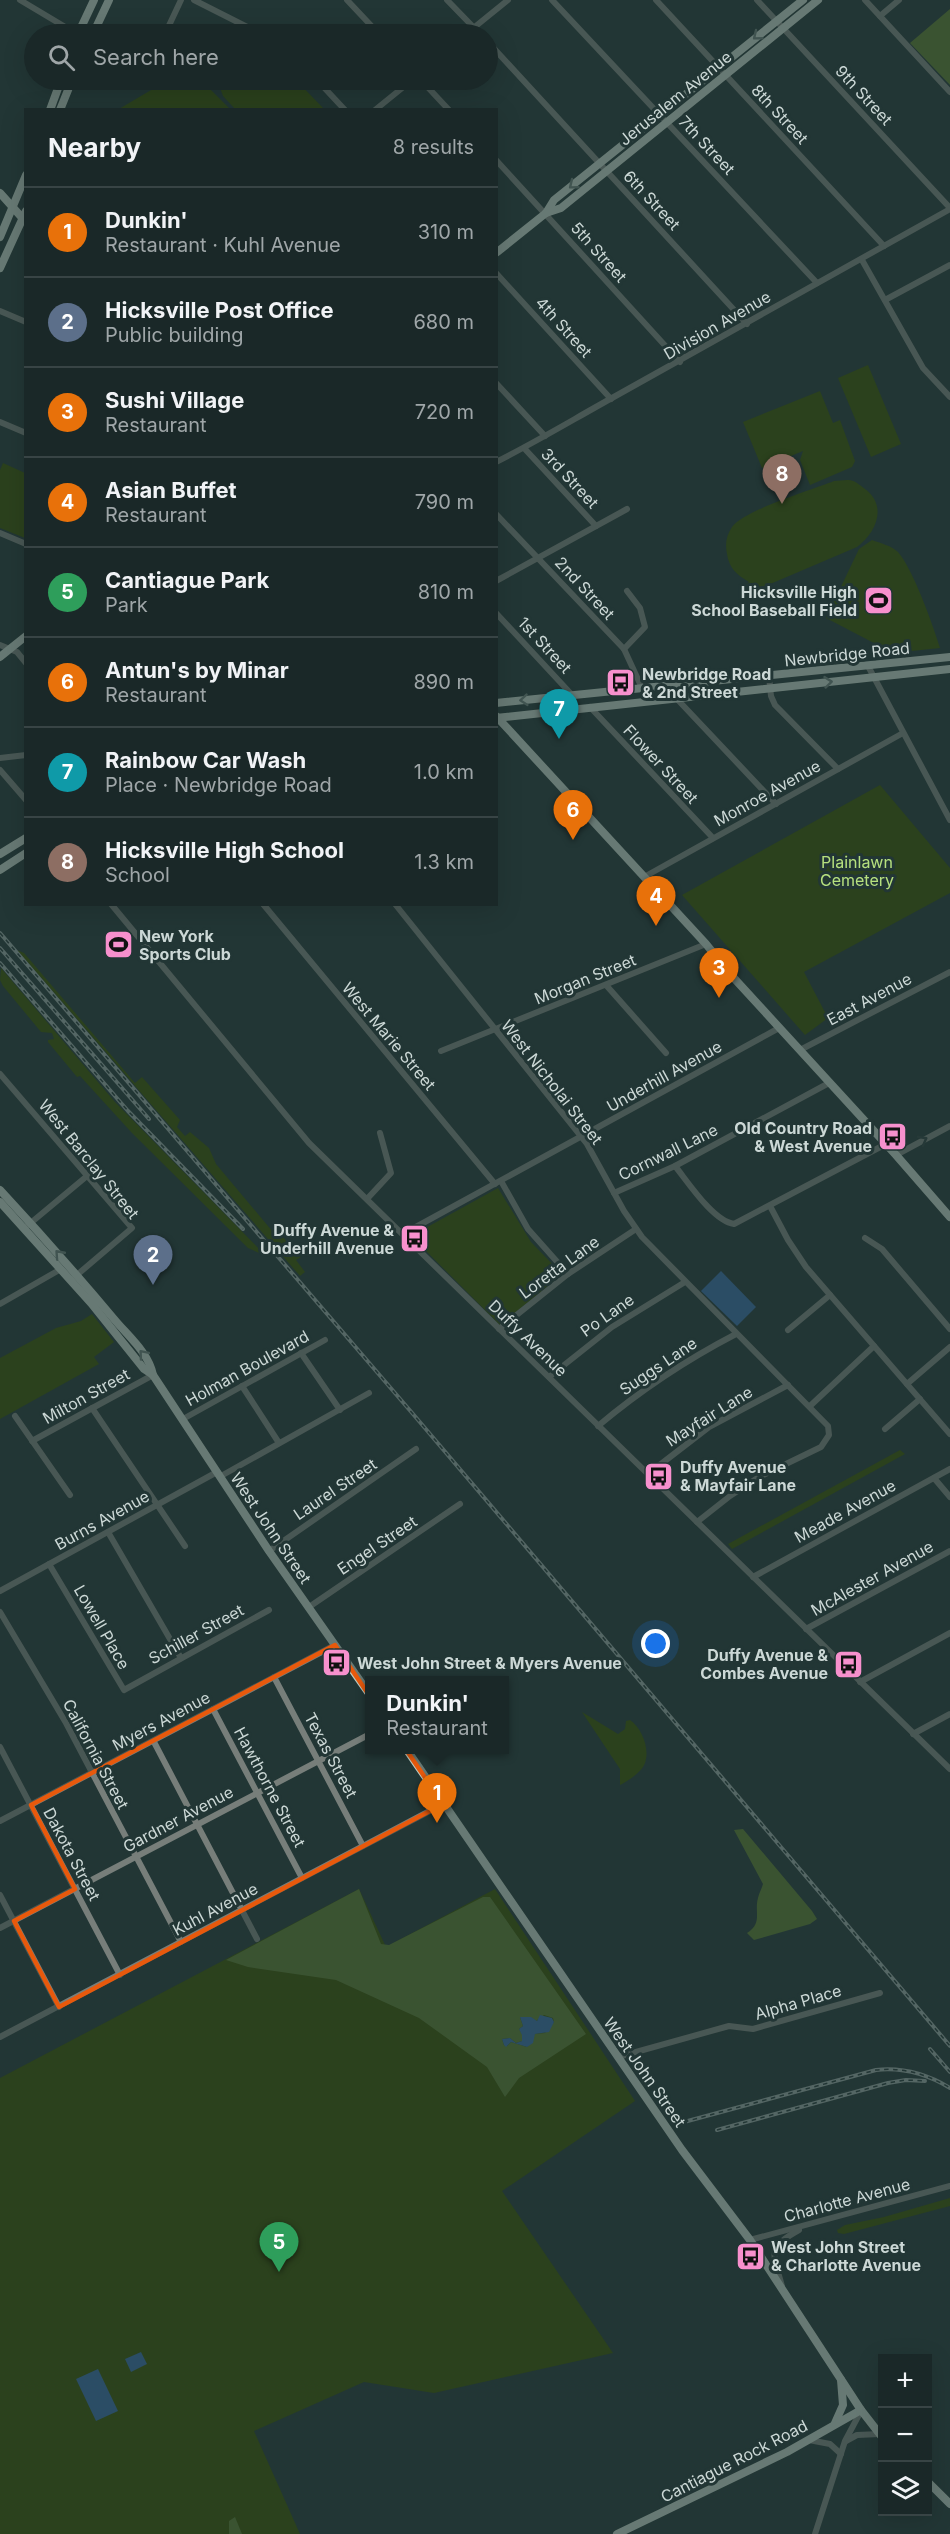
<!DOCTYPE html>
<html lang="en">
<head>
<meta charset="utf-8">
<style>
  body { margin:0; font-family:Inter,sans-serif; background:#233030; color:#f1f3f6 }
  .controls { position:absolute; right:18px; bottom:18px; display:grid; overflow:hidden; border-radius:0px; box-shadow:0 6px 24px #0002 }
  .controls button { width:54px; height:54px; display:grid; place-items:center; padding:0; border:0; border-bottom:2px solid #384445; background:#1a2828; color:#f1f3f6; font:30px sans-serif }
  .you { position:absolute; left:656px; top:1644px; width:21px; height:21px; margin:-15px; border:4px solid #fff; border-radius:50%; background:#1a73e8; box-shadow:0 0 0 9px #1a73e833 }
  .badge { display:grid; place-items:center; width:39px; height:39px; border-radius:50%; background:#d93025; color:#fff; font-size:20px; font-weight:700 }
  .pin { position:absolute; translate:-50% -50px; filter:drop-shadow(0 2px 3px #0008) }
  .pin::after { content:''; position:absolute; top:32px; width:21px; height:18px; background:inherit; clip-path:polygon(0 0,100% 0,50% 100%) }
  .popup { position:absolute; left:365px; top:1676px; width:144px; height:78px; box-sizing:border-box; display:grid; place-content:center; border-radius:0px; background:#1a2828; filter:drop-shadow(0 2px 4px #0005); font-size:20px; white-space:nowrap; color:#9fa6a8 }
  .popup b { font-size:22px; color:#f1f3f6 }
  .popup::after { content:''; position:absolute; left:50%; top:100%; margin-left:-12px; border:12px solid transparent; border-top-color:#1a2828 }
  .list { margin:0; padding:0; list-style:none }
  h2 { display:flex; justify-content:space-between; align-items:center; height:78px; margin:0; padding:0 24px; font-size:26px }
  h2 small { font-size:20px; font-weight:400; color:#9fa6a8 }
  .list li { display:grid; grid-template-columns:39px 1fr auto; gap:18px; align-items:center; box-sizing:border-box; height:90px; padding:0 24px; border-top:2px solid #384445 }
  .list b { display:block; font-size:22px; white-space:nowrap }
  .list p { margin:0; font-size:20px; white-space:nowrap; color:#9fa6a8 }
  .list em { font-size:20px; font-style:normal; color:#9fa6a8 }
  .icon { flex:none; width:33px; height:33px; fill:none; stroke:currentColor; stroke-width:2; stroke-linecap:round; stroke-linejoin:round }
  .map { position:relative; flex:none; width:950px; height:2534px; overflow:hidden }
  .search { position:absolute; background:#1a2828; box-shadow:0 6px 24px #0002; left:24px; top:24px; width:474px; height:66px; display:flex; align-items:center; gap:15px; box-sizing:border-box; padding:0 21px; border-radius:33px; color:#9fa6a8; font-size:22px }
  .panel { position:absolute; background:#1a2828; box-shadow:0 6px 24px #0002; left:24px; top:108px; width:474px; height:798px; border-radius:0px }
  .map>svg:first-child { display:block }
  .green { fill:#354e01 }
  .forest { fill:#58752e; fill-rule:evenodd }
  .water { fill:#35689f }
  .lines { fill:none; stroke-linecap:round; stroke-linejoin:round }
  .minor { stroke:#777e7a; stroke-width:6 }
  .major { stroke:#bbcbc1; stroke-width:8 }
  .rail-casing { stroke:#909f9d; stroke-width:4 }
  .rail { stroke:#223635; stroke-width:1.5; stroke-dasharray:4.5; stroke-linecap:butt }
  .oneway { stroke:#677974 }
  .oneway2 { stroke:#2a3d3c }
  .marked { fill:none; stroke:#e8590c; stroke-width:4.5; stroke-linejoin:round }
  .labels { text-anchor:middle; stroke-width:6; stroke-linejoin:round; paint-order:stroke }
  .street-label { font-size:16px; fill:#ccd8d6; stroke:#223635 }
  .poi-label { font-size:16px; font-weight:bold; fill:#ccd8d6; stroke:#223635; text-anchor:start }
  .park-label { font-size:16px; fill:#b6e07e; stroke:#223635 }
</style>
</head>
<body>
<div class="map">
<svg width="950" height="2534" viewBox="0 0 950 2534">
  <rect width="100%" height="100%" fill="#223635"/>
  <g class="green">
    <polygon points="168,80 201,80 230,109 119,109"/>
    <polygon points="217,80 296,80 324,109 235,109 223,96"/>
    <polygon points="868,365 901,444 871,457 838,378"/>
    <polygon points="820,391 833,423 840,420 855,461 852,467 810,485 800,460 803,451 762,468 743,422"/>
    <polygon points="3,463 25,473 25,538 0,528 0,470"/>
    <path d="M834 481C840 481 848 479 853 481 857 482 862 487 865 489 888 506 876 533 857 547L749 593 745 585 749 582C737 575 729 568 727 554 725 544 726 536 732 527 744 510 812 490 834 481Z"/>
    <path d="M872 540C880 543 892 546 898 552 913 569 933 625 940 648L893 653 826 618 859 549Z"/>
    <polygon points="880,785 950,868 950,893 804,972 828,1018 805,1035 682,895"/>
    <polygon points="17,950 24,953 135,1083 142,1077 180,1120 177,1127 185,1136 190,1132 209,1148 216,1164 273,1232 281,1235 301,1257 296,1260 305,1272 300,1276"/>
    <polygon points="1,968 115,1102 266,1256 248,1248 132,1133 80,1076 77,1077 48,1042 48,1040 54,1039 52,1033 41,1032 3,986 0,980"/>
    <polygon points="498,1188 531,1242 562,1274 500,1325 411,1236"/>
    <polygon points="92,1314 114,1342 94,1357 99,1364 0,1419 0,1358 56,1328 81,1321"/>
    <polygon points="900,1450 905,1454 732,1549 728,1544"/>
    <path d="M582 1712 618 1734 625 1729 626 1721 630 1720C642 1728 650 1749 645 1763 642 1772 628 1781 620 1785V1769Z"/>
    <polygon points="359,1889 386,1947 495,1889 635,2101 502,2191 613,2353 434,2393 364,2382 254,2431 300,2534 0,2534 0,2078"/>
    <polygon points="950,2198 950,2206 844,2234 838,2233 837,2230 845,2225 884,2217"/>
  </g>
  <g class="forest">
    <polygon points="950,9 950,85 910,43"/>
    <path d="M743 1829 812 1911 817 1919 810 1924 754 1940 747 1933C763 1923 754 1912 758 1898 759 1893 762 1888 763 1884L734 1830Z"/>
    <path d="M359 1889 381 1944 389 1945 483 1897H490L586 2034 519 2078 505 2097 487 2067 419 2018 336 1980 248 1967 226 1960ZM544 2015 553 2018 554 2022 545 2033 535 2034 527 2047 511 2042 507 2046 504 2045 502 2039 510 2038 516 2043 522 2041 523 2035 519 2029 523 2026 520 2017H530L536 2021Z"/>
    <polygon points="235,2517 242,2534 229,2534 229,2521"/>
  </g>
  <g class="water">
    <polygon points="721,1271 756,1307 737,1326 701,1291"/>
    <polygon points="540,2015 552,2018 554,2022 549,2032 535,2034 533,2043 527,2047 511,2042 506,2047 504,2045 502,2039 510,2038 516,2043 522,2041 522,2035 519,2029 523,2026 520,2017 531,2017 537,2021"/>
    <polygon points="141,2352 147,2364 131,2372 125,2359"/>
    <polygon points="98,2369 118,2411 96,2421 76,2379"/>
  </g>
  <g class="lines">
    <g class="minor">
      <polyline points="20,0 77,34"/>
      <polyline points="194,0 261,34"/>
      <polyline points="347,0 379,34"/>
      <polyline points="447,0 480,34"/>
      <polyline points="552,0 817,283"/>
      <polyline points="656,0 884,246"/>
      <polyline points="757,0 950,208"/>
      <polyline points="865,0 950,92"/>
      <polyline points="880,16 899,0"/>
      <polyline points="165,34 181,0"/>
      <polyline points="466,34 508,0"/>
      <polyline points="488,42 747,324"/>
      <polyline points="317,80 345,110"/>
      <polyline points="421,80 449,110"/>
      <polyline points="375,110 412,80"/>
      <polyline points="496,160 680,362"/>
      <polyline points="862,260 923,368 950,397"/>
      <polyline points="496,273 611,399"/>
      <polyline points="885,300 950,265"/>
      <polyline points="0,311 26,322"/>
      <polyline points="496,383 545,436"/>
      <polyline points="0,422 26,433"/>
      <polyline points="524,448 596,526"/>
      <path d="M496 462C536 442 574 419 612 398 725 336 837 272 950 209"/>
      <polyline points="496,514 624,649 642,688"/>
      <polyline points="0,533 26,544"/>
      <polyline points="496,581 627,509"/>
      <polyline points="496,613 573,696"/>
      <polyline points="0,645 17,652 26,663"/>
      <polyline points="624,649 645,627 640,608 627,591"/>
      <polyline points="868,666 950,820"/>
      <polyline points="769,676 771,696 775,705 838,769"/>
      <polyline points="677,699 776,804"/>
      <polyline points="590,707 713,838"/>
      <polyline points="0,758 26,755"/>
      <polyline points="0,770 26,800"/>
      <polyline points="644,877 903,733"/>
      <polyline points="111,904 309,1143 950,1769"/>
      <polyline points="263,904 495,1184"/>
      <polyline points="395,904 587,1144 624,1211 642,1237 828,1426 829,1435 821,1447 759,1477 730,1496 697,1522"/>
      <polyline points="606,985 666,1053"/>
      <polyline points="800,1050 950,972"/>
      <polyline points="441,1051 706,944"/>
      <polyline points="0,1074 132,1228 71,1280"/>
      <polyline points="896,1155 950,1126"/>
      <path d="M675 1166C688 1182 713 1221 734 1224L886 1144"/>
      <polyline points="501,1181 528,1229 568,1274"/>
      <polyline points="614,1193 675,1166 829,1083"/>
      <polyline points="367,1199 391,1173 380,1133"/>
      <polyline points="770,1206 788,1240 806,1267 950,1434"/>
      <polyline points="27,1226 87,1176"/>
      <polyline points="403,1234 779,1028"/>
      <polyline points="865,1238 882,1249 950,1329"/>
      <polyline points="0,1304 61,1269"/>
      <polyline points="499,1329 568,1274 636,1229"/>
      <polyline points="788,1330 830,1295"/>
      <polyline points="301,1353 340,1410"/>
      <polyline points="549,1377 612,1327 685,1282"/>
      <polyline points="907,1384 950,1347"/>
      <polyline points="242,1386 279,1443"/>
      <polyline points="810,1406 874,1346"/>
      <polyline points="92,1408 185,1546"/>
      <polyline points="15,1416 70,1495"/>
      <polyline points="183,1419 325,1340"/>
      <path d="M598 1426C642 1389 686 1360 736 1334"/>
      <polyline points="885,1429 920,1399"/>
      <polyline points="32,1441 153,1375"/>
      <polyline points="648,1474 709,1427 788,1385"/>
      <polyline points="221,1476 369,1393"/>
      <polyline points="934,1478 950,1497"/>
      <polyline points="108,1532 181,1658"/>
      <polyline points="269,1551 416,1449"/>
      <polyline points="49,1564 124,1690 269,1610"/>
      <polyline points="753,1577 950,1469"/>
      <polyline points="0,1591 217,1472"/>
      <polyline points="309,1607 460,1504"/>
      <polyline points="0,1612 66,1723 181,1942"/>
      <polyline points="806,1629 950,1551"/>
      <polyline points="274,1677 363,1846"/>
      <polyline points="860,1682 950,1633"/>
      <polyline points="213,1709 302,1878"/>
      <polyline points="913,1734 950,1714"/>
      <polyline points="154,1742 257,1939"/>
      <polyline points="0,1747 120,1975"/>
      <polyline points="0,1821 335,1645"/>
      <polyline points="0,1895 59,2007"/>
      <polyline points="0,1928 370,1734"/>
      <polyline points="0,2037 443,1804"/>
      <polyline points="618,2057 729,2026 753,2029 880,1993"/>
      <polyline points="750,2240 950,2186"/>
      <path d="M782 2286C773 2253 766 2248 799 2230"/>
      <polyline points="809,2440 830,2444 841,2454"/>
      <polyline points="846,2441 857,2435 880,2434"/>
      <polyline points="815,2534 845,2441 861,2411"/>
    </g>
    <g class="major">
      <polyline points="78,34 94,0"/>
      <polyline points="93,34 109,0"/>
      <polyline points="50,110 61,80"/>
      <polyline points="60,110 72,80"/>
      <polyline points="0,193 25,221"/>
      <polyline points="546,213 561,208 818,0"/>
      <polyline points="0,237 26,175"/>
      <polyline points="496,253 546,213 554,200 803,0"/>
      <polyline points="0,268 26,211"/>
      <polyline points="0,657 26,636"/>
      <polyline points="496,703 950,657"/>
      <polyline points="496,716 706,944 732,976 896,1155 950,1217"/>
      <polyline points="496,718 950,669"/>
      <polyline points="0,854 26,838"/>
      <polyline points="0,870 26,853"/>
      <path d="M0 1190C39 1232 77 1275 114 1319 128 1336 149 1353 153 1375"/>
      <polyline points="0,1202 91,1303 144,1369 153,1375 269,1551 370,1695"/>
      <polyline points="407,1750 682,2150 750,2240 861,2410 882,2437"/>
      <polyline points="835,2423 843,2405 841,2380"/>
      <polyline points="928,2482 950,2504"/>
      <polyline points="617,2534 787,2452 861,2410"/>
    </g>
    <defs>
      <g id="rail">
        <polyline points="0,933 413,1414 950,2046"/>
        <polyline points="0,948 149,1119"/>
        <polyline points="0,963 128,1111 243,1229"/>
        <polyline points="930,2049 950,2072"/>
        <path d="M684 2122 876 2070C903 2067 927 2074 950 2088"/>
        <polyline points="717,2130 888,2083 906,2080 925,2081"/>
      </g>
    </defs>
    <use href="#rail" class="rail-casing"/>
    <use href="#rail" class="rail"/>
  </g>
  <defs><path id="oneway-chevron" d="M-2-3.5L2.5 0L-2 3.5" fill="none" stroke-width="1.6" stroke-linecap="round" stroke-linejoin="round" transform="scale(1.5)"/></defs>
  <g class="oneway">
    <use href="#oneway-chevron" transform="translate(757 36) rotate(141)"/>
    <use href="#oneway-chevron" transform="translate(573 185) rotate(141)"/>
    <use href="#oneway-chevron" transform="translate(828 682) rotate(-6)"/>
    <use href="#oneway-chevron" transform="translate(524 700) rotate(175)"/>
    <use href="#oneway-chevron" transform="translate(59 1254) rotate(-132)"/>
    <use href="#oneway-chevron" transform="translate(143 1354) rotate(-130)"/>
  </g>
  <use class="oneway2" href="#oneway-chevron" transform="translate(923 1140) rotate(-28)"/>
  <path d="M0 0H950V2534H0ZM335 1645 443 1804 59 2007 14 1921 75 1889 31 1805Z" fill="#223635" fill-opacity=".55" fill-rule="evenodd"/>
  <path class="marked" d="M335 1645 443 1804 59 2007 14 1921 75 1889 31 1805Z"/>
  <defs>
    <symbol id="stadium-square" viewBox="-11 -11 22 22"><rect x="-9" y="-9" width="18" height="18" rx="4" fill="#f790cd" stroke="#223635"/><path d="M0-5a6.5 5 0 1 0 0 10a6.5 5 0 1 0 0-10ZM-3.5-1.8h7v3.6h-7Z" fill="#111"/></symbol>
    <symbol id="bus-square" viewBox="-11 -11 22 22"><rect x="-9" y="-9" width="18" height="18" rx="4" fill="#f790cd" stroke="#223635"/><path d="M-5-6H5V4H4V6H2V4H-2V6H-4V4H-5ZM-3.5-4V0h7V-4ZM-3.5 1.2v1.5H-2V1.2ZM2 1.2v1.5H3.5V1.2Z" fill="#111"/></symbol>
  </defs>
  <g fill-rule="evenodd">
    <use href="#stadium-square" x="862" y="584" width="33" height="33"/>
    <use href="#bus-square" x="604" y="666" width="33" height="33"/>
    <use href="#stadium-square" x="102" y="928" width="33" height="33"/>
    <use href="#bus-square" x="876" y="1120" width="33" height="33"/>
    <use href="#bus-square" x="398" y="1222" width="33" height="33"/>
    <use href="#bus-square" x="642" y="1460" width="33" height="33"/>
    <use href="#bus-square" x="320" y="1646" width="33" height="33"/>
    <use href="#bus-square" x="832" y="1648" width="33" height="33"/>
    <use href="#bus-square" x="734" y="2240" width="33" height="33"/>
  </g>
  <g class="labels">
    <g class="street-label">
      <text transform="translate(864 95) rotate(47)" y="6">9th Street</text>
      <text transform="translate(675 98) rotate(-39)" y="6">Jerusalem Avenue</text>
      <text transform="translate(780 114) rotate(47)" y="6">8th Street</text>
      <text transform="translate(707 145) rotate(47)" y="6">7th Street</text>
      <text transform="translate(652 200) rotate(47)" y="6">6th Street</text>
      <text transform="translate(599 252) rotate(48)" y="6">5th Street</text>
      <text transform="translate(717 325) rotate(-30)" y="6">Division Avenue</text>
      <text transform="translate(564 327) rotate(48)" y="6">4th Street</text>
      <text transform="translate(570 478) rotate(47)" y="6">3rd Street</text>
      <text transform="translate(585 588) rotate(47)" y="6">2nd Street</text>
      <text transform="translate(545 645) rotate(47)" y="6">1st Street</text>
      <text transform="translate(847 654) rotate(-6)" y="6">Newbridge Road</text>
      <text transform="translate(661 764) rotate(47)" y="6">Flower Street</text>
      <text transform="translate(767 793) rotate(-29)" y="6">Monroe Avenue</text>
      <text transform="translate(585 979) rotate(-22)" y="6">Morgan Street</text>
      <text transform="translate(869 999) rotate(-28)" y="6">East Avenue</text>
      <text transform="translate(389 1036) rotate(50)" y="6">West Marie Street</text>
      <text transform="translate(664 1076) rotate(-29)" y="6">Underhill Avenue</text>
      <text transform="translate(552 1082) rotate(52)" y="6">West Nicholai Street</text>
      <text transform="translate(668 1152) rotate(-26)" y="6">Cornwall Lane</text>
      <text transform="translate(89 1159) rotate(51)" y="6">West Barclay Street</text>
      <text transform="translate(559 1267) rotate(-36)" y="6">Loretta Lane</text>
      <text transform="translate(607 1315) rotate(-35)" y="6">Po Lane</text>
      <text transform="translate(528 1338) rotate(44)" y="6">Duffy Avenue</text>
      <text transform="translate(658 1366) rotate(-34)" y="6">Suggs Lane</text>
      <text transform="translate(247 1368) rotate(-29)" y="6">Holman Boulevard</text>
      <text transform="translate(86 1396) rotate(-29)" y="6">Milton Street</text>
      <text transform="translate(709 1416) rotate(-32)" y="6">Mayfair Lane</text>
      <text transform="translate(335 1489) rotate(-34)" y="6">Laurel Street</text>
      <text transform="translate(845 1511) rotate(-29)" y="6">Meade Avenue</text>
      <text transform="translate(102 1520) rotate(-29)" y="6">Burns Avenue</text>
      <text transform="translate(271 1528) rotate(56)" y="6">West John Street</text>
      <text transform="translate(377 1545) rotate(-34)" y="6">Engel Street</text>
      <text transform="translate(872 1578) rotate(-29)" y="6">McAlester Avenue</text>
      <text transform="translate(102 1627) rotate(60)" y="6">Lowell Place</text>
      <text transform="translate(196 1634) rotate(-29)" y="6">Schiller Street</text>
      <text transform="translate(161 1721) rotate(-28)" y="6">Myers Avenue</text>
      <text transform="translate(96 1754) rotate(62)" y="6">California Street</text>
      <text transform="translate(331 1755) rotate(62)" y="6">Texas Street</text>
      <text transform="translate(270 1787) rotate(62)" y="6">Hawthorne Street</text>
      <text transform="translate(178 1819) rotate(-28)" y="6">Gardner Avenue</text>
      <text transform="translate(72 1854) rotate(62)" y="6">Dakota Street</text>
      <text transform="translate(215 1909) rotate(-28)" y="6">Kuhl Avenue</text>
      <text transform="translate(798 2002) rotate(-16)" y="6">Alpha Place</text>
      <text transform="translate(645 2072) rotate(55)" y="6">West John Street</text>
      <text transform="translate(847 2200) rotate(-15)" y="6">Charlotte Avenue</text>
      <text transform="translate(734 2461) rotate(-27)" y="6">Cantiague Rock Road</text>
    </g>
    <g class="poi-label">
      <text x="857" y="598" text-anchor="end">Hicksville High<tspan x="857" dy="18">School Baseball Field</tspan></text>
      <text x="642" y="680">Newbridge Road<tspan x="642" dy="18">&amp; 2nd Street</tspan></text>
      <text x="139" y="942">New York<tspan x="139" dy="18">Sports Club</tspan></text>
      <text x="872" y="1134" text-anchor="end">Old Country Road<tspan x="872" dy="18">&amp; West Avenue</tspan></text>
      <text x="394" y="1236" text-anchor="end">Duffy Avenue &amp;<tspan x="394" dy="18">Underhill Avenue</tspan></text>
      <text x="680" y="1473">Duffy Avenue<tspan x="680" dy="18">&amp; Mayfair Lane</tspan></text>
      <text x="828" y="1661" text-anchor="end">Duffy Avenue &amp;<tspan x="828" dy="18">Combes Avenue</tspan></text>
      <text x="357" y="1669">West John Street &amp; Myers Avenue</text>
      <text x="771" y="2253">West John Street<tspan x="771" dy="18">&amp; Charlotte Avenue</tspan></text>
    </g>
    <g class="park-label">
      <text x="857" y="868">Plainlawn<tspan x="857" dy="18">Cemetery</tspan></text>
    </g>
  </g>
</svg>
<div class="controls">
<button>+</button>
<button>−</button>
<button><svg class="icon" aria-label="layers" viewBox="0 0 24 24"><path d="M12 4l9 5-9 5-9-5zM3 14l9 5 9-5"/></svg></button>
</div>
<div class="you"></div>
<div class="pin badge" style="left:437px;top:1823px;background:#e8710a">1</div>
<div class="popup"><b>Dunkin'</b>Restaurant</div>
<div class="pin badge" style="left:153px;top:1285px;background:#5c6f8a">2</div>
<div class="pin badge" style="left:719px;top:998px;background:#e8710a">3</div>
<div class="pin badge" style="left:656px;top:926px;background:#e8710a">4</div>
<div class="pin badge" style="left:279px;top:2272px;background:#2e9e5b">5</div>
<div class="pin badge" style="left:573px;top:840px;background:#e8710a">6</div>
<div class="pin badge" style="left:559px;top:739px;background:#0f9aa8">7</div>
<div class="pin badge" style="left:782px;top:504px;background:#8d6e63">8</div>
<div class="search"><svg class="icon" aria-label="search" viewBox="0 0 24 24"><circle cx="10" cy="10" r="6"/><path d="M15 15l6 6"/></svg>Search here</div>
<section class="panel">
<h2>Nearby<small>8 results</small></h2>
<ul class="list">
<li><span class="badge" style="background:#e8710a">1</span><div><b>Dunkin'</b><p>Restaurant · Kuhl Avenue</p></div><em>310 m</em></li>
<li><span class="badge" style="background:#5c6f8a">2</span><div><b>Hicksville Post Office</b><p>Public building</p></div><em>680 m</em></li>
<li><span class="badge" style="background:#e8710a">3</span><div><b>Sushi Village</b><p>Restaurant</p></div><em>720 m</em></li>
<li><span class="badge" style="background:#e8710a">4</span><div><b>Asian Buffet</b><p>Restaurant</p></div><em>790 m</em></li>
<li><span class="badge" style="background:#2e9e5b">5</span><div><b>Cantiague Park</b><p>Park</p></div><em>810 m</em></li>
<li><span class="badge" style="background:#e8710a">6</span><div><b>Antun's by Minar</b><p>Restaurant</p></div><em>890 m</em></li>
<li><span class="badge" style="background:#0f9aa8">7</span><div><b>Rainbow Car Wash</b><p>Place · Newbridge Road</p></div><em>1.0 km</em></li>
<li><span class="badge" style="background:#8d6e63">8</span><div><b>Hicksville High School</b><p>School</p></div><em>1.3 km</em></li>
</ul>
</section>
</div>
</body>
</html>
